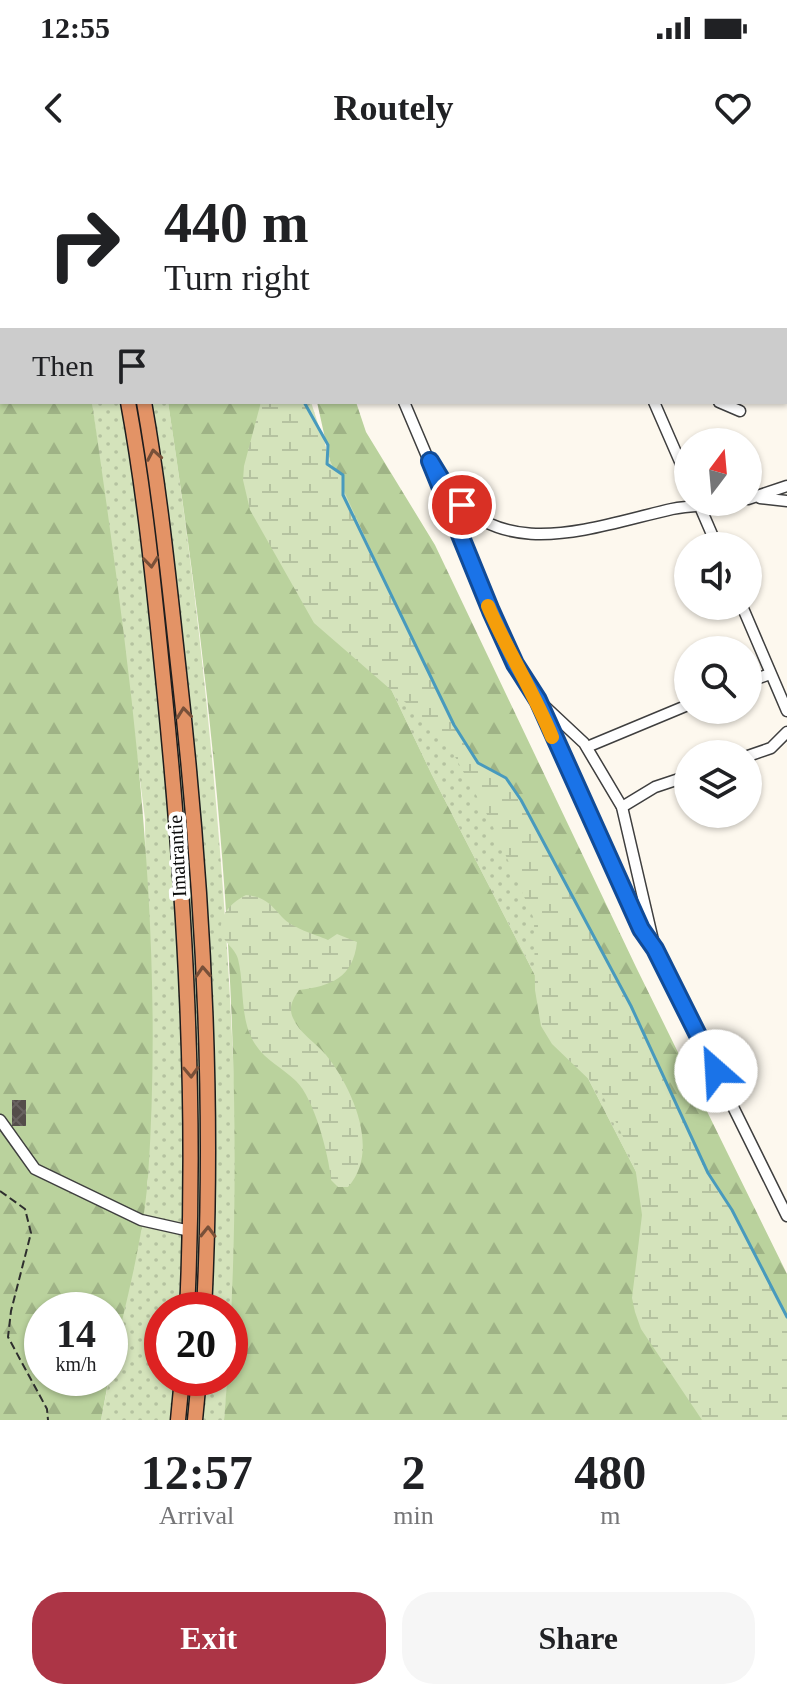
<!DOCTYPE html>
<html lang="en">
<head>
<meta charset="utf-8">
<style>
  body { margin:0; font-family:"Times New Roman",serif; background:#f6f6f6; color:#202124; height:100vh; display:flex; flex-direction:column; font-size:30px; white-space:nowrap }
  * { box-sizing:border-box; margin:0 }
  p { font-size:26px; color:#757577 }
  .icon { flex:none; width:44px; height:44px; fill:none; stroke:currentColor; stroke-width:2; stroke-linecap:round; stroke-linejoin:round }
  .map { position:relative; height:1260px; overflow:hidden }
  .side { display:flex; flex-direction:column; background:#fff; flex:1 }
  .side>* { flex:none }
  .top-card { position:absolute; left:0px; top:0px; width:788px; height:244px; box-shadow:0 2px 6px #0004; background:#fff; color:#202124; overflow:hidden }
  .needle { width:52px; rotate:16deg }
  .tools { position:absolute; left:674px; top:268px; display:grid; gap:16px }
  .tools a { display:grid; place-items:center; width:88px; height:88px; border-radius:50%; background:#fff; box-shadow:0 2px 6px #0004; font-size:40px }
  .speed { position:absolute; left:24px; top:1132px; display:flex; gap:16px; font-size:40px; font-weight:700; text-align:center }
  .speed>* { display:grid; place-content:center; width:104px; height:104px; border-radius:50%; background:#fff; box-shadow:0 2px 6px #0004; line-height:1 }
  .speed small { font-size:20px; font-weight:400 }
  .speed .limit { border:12px solid #d22; background:#fff; color:#111 }
  .pin { position:absolute; display:grid; place-items:center; width:68px; height:68px; color:#fff; margin:-34px; border:4px solid #fff; border-radius:50%; box-shadow:0 2px 8px #0007 }
  .me { position:absolute; width:88px; margin:-44px; rotate:334deg; stroke-linejoin:round; filter:drop-shadow(0 0 6px #0008) }
  .turn { display:flex; align-items:center; gap:28px; height:168px; padding:0 32px; font-size:36px }
  .turn .icon { width:104px; height:104px; stroke-width:2.5 }
  .turn b { display:block; font-size:56px; line-height:68px }
  .then { display:flex; align-items:center; height:76px; padding:0 32px; background:#0003; gap:16px; font-size:30px }
  .eta { display:flex; justify-content:space-evenly; align-items:center; height:136px; text-align:center }
  .eta b { font-size:48px; font-weight:800; line-height:56px }
  .action { display:flex; gap:16px; margin-top:auto; padding:16px 32px }
  .action a { flex:1; height:92px; border-radius:32px; background:#ac3546; color:#fff; font-size:32px; font-weight:800; line-height:92px; text-align:center }
  .action a+a { background:#f6f6f6; color:#202124 }
  .status { display:flex; justify-content:space-between; align-items:center; height:56px; padding:0 40px; background:#fff; direction:ltr }
  .status svg { height:22px; fill:currentColor }
  header { display:flex; justify-content:space-between; align-items:center; height:104px; padding:0 32px; background:#fff; font-size:36px; font-weight:800 }
  .map>svg:first-child { display:block }
  .grass { fill:url(#grass-dots) }
  .forest { fill:url(#forest-firs) }
  .wetland { fill:url(#wetland-marsh) }
  .lines { fill:none; stroke-linecap:round; stroke-linejoin:round }
  .stream { stroke:#489abd; stroke-width:3 }
  .building { fill:url(#building-cross-hatch) }
  .minor-casing { stroke:#3f3f3f; stroke-width:13 }
  .highway-casing { stroke:#1d1d1d; stroke-width:17 }
  .path { stroke:#2e2e2e; stroke-width:2; stroke-dasharray:8 4; stroke-linecap:butt }
  .minor { stroke:#fff; stroke-width:10 }
  .highway { stroke:#e39366; stroke-width:14 }
  .oneway { stroke:#785039 }
  .route-casing { stroke:#114b97; stroke-width:20 }
  .route { stroke:#1a73e8; stroke-width:14 }
  .slow { stroke:#f59e0b; stroke-width:14 }
  .labels { text-anchor:middle; dominant-baseline:central; stroke-width:8; stroke-linejoin:round; paint-order:stroke }
  .street-label { font-size:20px; fill:#0c0c0c; stroke:#fff }
</style>
</head>
<body>
<div class="status"><b>12:55</b><svg viewBox="0 0 49 12"><path d="M0 12V9h3v3zM5 12V6h3v6zM10 12V3h3v9zM15 12V0h3v12zM26 1h20v11H26zM47 4h2v5h-2z"/></svg></div>
<header><svg class="icon" aria-label="back" viewBox="0 0 24 24"><path d="M15 5l-7 7 7 7"/></svg>Routely<svg class="icon" aria-label="heart" viewBox="0 0 24 24"><path d="M12 20l-8-8c-3-5 5-10 8-4 3-6 11-1 8 4z"/></svg></header>
<div class="map">
<svg width="787" height="1260" viewBox="0 0 787 1260">
  <defs>
    <pattern id="grass-dots" width="8" height="8" patternUnits="userSpaceOnUse" patternTransform="scale(2)"><rect width="8" height="8" fill="#d4e3bb"/><path d="M2 2h.1M6 6h.1" fill="none" stroke="#b5c2a0" stroke-width="1.8" stroke-linecap="round"/></pattern>
    <pattern id="forest-firs" width="22" height="20" patternUnits="userSpaceOnUse" patternTransform="scale(2)"><rect width="22" height="20" fill="#bad29d"/><path d="M5 1l3.5 6h-7zM16 11l3.5 6h-7z" fill="#9fb386"/></pattern>
    <pattern id="wetland-marsh" width="20" height="14" patternUnits="userSpaceOnUse" patternTransform="scale(2)"><rect width="20" height="14" fill="#d4e3bb"/><path d="M1 5h8M5 5V1M11 12h8M15 12V8" fill="none" stroke="#b5c2a0"/></pattern>
    <pattern id="building-cross-hatch" width="8" height="8" patternUnits="userSpaceOnUse" patternTransform="scale(2)"><rect width="8" height="8" fill="#544d4a"/><path d="M0 0l8 8M0 8l8-8" fill="none" stroke="#686260"/></pattern>
  </defs>
  <rect width="100%" height="100%" fill="#fdf8ee"/>
  <!-- grass -->
  <g class="grass">
    <path d="M92,242H168C195,417 214,595 226,772C235,913 242,1055 230,1196V1150H162V1218H228L224,1260H101L148,1021L145,659Z"/>
    <polygon points="260,242 311,242 330,301 787,1260 756,1245 432,615 271,277"/>
  </g>
  <!-- forest -->
  <g class="forest">
    <path d="M0,0L46,2H2V242H92C129,500 166,757 148,1017C143,1083 124,1149 110,1213V1150H42V1218H109L101,1260H0Z"/>
    <path d="M168,242H260L271,277L432,615L756,1245L761,1260H224C253,925 219,577 168,242Z"/>
    <polygon points="317,242 356,242 366,272 435,385 636,807 787,1114 787,1221 461,585 330,301"/>
  </g>
  <!-- wetland -->
  <g class="wetland">
    <path d="M261,242H304C318,264 328,278 327,304L343,315V335L454,565L478,603L506,618L521,640L633,850L708,1013L732,1050L787,1157V1260H702L641,1169L635,1152L632,1138L642,1055L634,999L600,930L552,884L541,866L535,830L534,759L490,660L443,575L314,463L250,350L243,320L244,306Z"/>
    <path d="M246,735C265,737 270,744 282,757C292,768 314,774 328,780L337,774L357,782C353,818 331,826 299,830C293,839 288,847 293,858C299,873 315,882 326,895C352,927 381,991 348,1027H338L331,1020C329,995 314,938 296,921C283,908 266,901 255,884C239,859 245,827 238,799C235,787 221,782 221,768C221,752 233,742 246,735Z"/>
  </g>
  <g class="lines">
    <!-- stream -->
    <g class="stream">
      <polyline points="232,0 233,2"/>
      <polyline points="0,216 2,216"/>
      <polyline points="304,242 328,285 327,304 343,315 343,335 454,565 478,603 506,618 521,640 631,846 708,1013 732,1050 787,1157"/>
    </g>
  </g>
  <!-- building -->
  <rect class="building" x="12" y="940" width="14" height="26"/>
  <g class="lines">
    <!-- minor casing -->
    <g class="minor-casing">
      <g id="minor">
        <polyline points="326,0 327,2"/>
        <polyline points="366,0 367,2"/>
        <polyline points="558,2 558,0"/>
        <polyline points="404,242 515,504 538,540 584,583 622,647 655,789 787,1056"/>
        <polyline points="654,242 688,320"/>
        <polyline points="719,242 740,251"/>
        <path d="M441,320C496,407 592,367 672,349C692,345 712,346 732,342"/>
        <polyline points="760,338 787,341"/>
        <polyline points="748,339 787,326"/>
        <polyline points="698,342 717,386"/>
        <polyline points="742,446 787,551"/>
        <polyline points="748,522 770,514"/>
        <polyline points="540,545 588,658 649,781"/>
        <polyline points="587,587 688,545"/>
        <polyline points="748,596 771,588 787,572"/>
        <polyline points="622,647 655,627 688,616"/>
        <polyline points="0,960 35,1009 141,1060 190,1071"/>
      </g>
    </g>
    <!-- highway casing -->
    <g class="highway-casing">
      <g id="highway">
        <polyline points="74,0 75,2"/>
        <polyline points="93,0 93,2"/>
        <path d="M128,242C146,340 155,438 165,537C185,741 197,945 187,1150"/>
        <path d="M144,242C160,332 169,422 179,513C203,725 215,937 204,1150"/>
        <polyline points="178,1260 182,1218"/>
        <polyline points="195,1260 199,1218"/>
      </g>
    </g>
    <!-- path -->
    <g class="path">
      <polyline points="0,113 2,115"/>
      <polyline points="0,243 2,233"/>
      <polyline points="0,1031 25,1049 31,1073 11,1151 8,1177 47,1249 48,1260"/>
    </g>
    <!-- minor -->
    <use href="#minor" class="minor"/>
    <!-- highway -->
    <use href="#highway" class="highway"/>
  </g>
  <!-- one-way arrows -->
  <defs><path id="oneway-chevron" d="M-2-3.5L2.5 0L-2 3.5" fill="none" stroke-width="1.6" stroke-linecap="round" stroke-linejoin="round" transform="scale(2)"/></defs>
  <g class="oneway">
    <use href="#oneway-chevron" transform="translate(154 295) rotate(-100)"/>
    <use href="#oneway-chevron" transform="translate(151 402) rotate(84)"/>
    <use href="#oneway-chevron" transform="translate(184 553) rotate(-96)"/>
    <use href="#oneway-chevron" transform="translate(203 812) rotate(-93)"/>
    <use href="#oneway-chevron" transform="translate(191 912) rotate(88)"/>
    <use href="#oneway-chevron" transform="translate(208 1072) rotate(-89)"/>
  </g>
  <g class="lines">
    <!-- route casing -->
    <g class="route-casing">
      <polyline id="route" points="462,345 447,329 430,301 491,451 515,504 538,540 641,769 655,789 716,911"/>
    </g>
    <!-- route -->
    <use href="#route" class="route"/>
    <!-- slow -->
    <path class="slow" d="M488,446C507,491 534,532 552,577"/>
  </g>
  <g class="labels">
    <!-- street labels -->
    <g class="street-label">
      <text transform="translate(177 696) rotate(-93)">Imatrantie</text>
    </g>
  </g>
</svg>
<div class="tools">
<a><svg class="needle" viewBox="-14 -14 28 28"><path d="M0-13l5 13h-10z" fill="#e53935"/><path d="M0 13l5-13h-10z" fill="#757577"/></svg></a>
<a><svg class="icon" aria-label="sound" viewBox="0 0 24 24"><path d="M4 9h4l5-4v14l-5-4H4zM17 9q2 3 0 6"/></svg></a>
<a><svg class="icon" aria-label="search" viewBox="0 0 24 24"><circle cx="10" cy="10" r="6"/><path d="M15 15l6 6"/></svg></a>
<a><svg class="icon" aria-label="layers" viewBox="0 0 24 24"><path d="M12 4l9 5-9 5-9-5zM3 14l9 5 9-5"/></svg></a>
</div>
<div class="speed"><div>14<small>km/h</small></div><div class="limit">20</div></div>
<div class="pin" style="left:462px;top:345px;background:#d93025"><svg class="icon" aria-label="arrive" viewBox="0 0 24 24"><path d="M6 21V4h12l-3 4 3 4H6"/></svg></div>
<svg class="me" style="left:716px;top:911px" viewBox="-20 -20 40 40"><circle r="19" fill="#fff"/><path d="M0-13L10 11 0 6-10 11z" fill="#1a73e8"/></svg>
<div class="top-card">
<div class="turn"><svg class="icon" aria-label="right" viewBox="0 0 24 24"><path d="M7 20v-9h11M14 6l5 5-5 5"/></svg><div><b>440 m</b>Turn right</div></div>
<div class="then">Then<svg class="icon" aria-label="arrive" viewBox="0 0 24 24"><path d="M6 21V4h12l-3 4 3 4H6"/></svg></div>
</div>
</div>
<section class="side">
<div class="eta">
<div><b>12:57</b><p>Arrival</p></div>
<div><b>2</b><p>min</p></div>
<div><b>480</b><p>m</p></div>
</div>
<div class="action"><a>Exit</a><a>Share</a></div>
</section>
</body>
</html>
